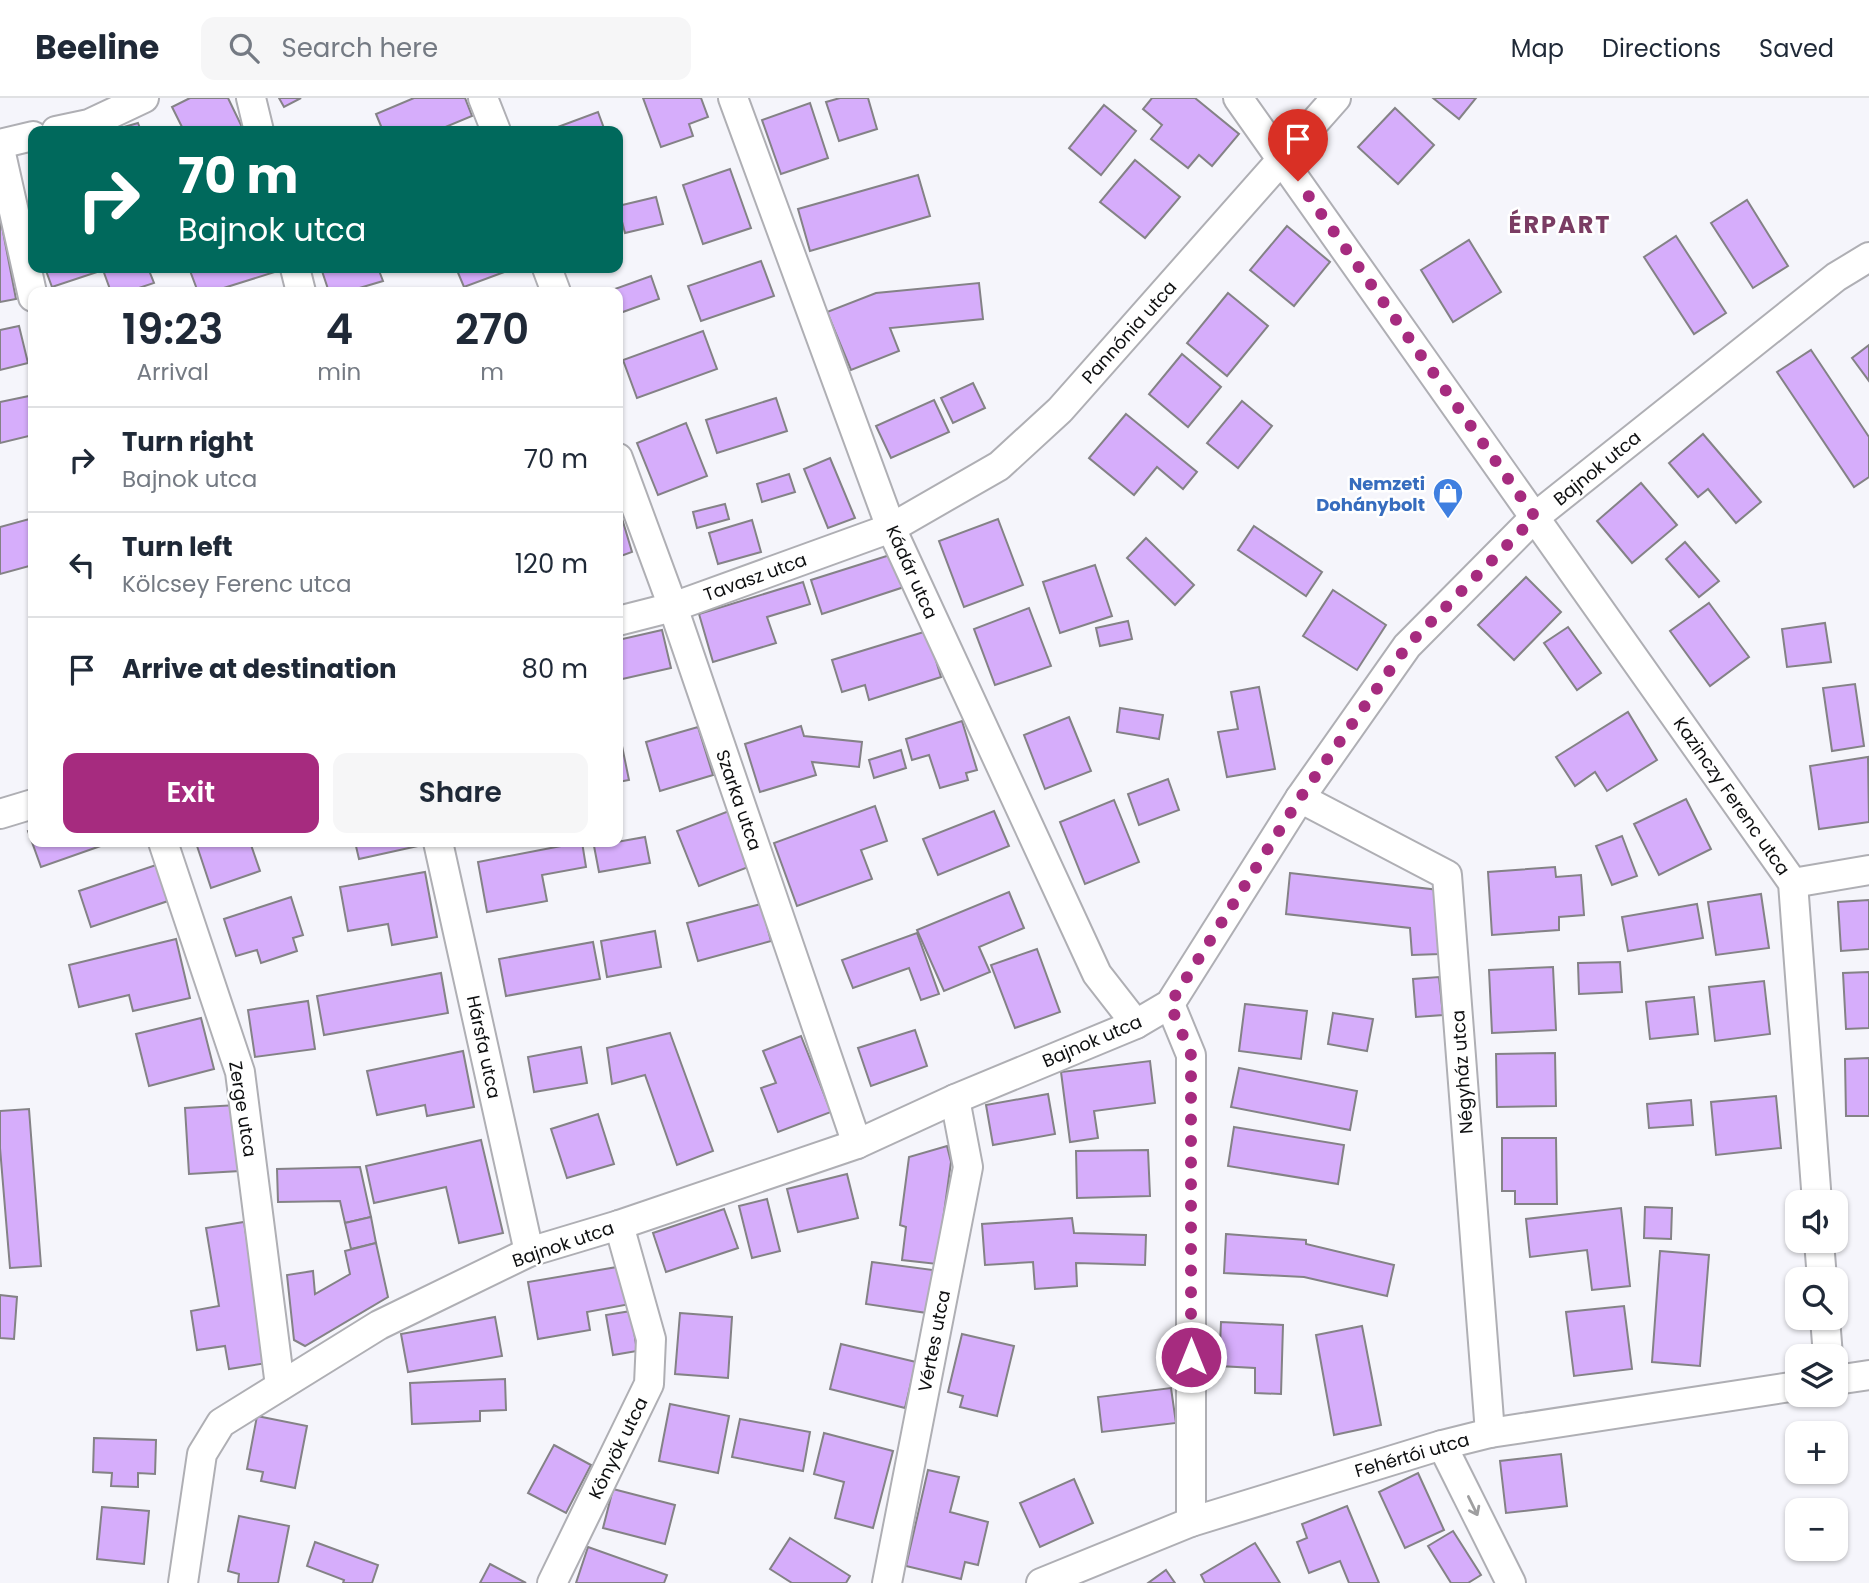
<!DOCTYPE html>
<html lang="en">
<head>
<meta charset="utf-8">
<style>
  body { margin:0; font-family:Poppins,sans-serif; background:#f6f6f7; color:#1f2937; height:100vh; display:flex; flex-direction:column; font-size:26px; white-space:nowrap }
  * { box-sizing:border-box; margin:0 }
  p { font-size:23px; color:#747a83 }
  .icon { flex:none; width:38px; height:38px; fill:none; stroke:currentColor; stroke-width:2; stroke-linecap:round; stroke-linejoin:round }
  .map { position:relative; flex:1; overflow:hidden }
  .panel { position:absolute; left:28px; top:189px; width:595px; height:560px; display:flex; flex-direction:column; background:#fff; border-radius:14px; box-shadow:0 2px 5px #0004 }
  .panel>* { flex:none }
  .banner { position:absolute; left:28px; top:28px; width:595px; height:147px; border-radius:14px; box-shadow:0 2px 5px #0004; background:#00695c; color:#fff; overflow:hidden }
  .tools { position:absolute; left:1785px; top:1092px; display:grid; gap:14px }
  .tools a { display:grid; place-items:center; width:63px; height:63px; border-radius:14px; background:#fff; box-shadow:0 2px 5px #0004; font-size:35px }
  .pin { position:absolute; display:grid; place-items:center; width:60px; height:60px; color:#fff; margin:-72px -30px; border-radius:50% 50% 50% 0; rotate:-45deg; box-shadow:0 0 7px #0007 }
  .pin .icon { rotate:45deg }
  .me { position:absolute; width:77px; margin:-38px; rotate:0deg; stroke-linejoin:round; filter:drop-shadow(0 0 5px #0008) }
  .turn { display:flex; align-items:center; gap:24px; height:147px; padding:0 35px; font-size:32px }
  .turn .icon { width:91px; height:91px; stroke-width:2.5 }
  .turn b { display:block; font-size:49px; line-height:60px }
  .eta { display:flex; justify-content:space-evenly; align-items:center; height:119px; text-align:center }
  .eta b { font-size:42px; font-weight:600; line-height:49px }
  .action { display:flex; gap:14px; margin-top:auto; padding:14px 35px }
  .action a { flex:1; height:80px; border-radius:14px; background:#a62b7f; color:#fff; font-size:28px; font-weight:600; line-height:80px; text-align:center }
  .action a+a { background:#f6f6f7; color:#1f2937 }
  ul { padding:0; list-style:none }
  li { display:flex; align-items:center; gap:21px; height:105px; padding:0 35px; border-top:2px solid #e0e1e3 }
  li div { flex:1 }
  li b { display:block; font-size:26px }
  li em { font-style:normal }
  header { display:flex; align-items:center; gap:42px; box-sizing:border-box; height:98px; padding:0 35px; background:#fff; border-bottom:2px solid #e0e1e3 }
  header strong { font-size:33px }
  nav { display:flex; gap:38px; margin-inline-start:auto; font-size:24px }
  .search { width:490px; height:63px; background:#f6f6f7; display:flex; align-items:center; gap:18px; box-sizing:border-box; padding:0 24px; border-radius:14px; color:#747a83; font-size:26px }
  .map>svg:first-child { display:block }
  .building { fill:#d6adfb; stroke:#848286; stroke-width:2 }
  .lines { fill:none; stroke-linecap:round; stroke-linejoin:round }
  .street-casing { stroke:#afafb4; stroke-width:32 }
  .street { stroke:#fff; stroke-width:28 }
  .oneway { stroke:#9f9fa0 }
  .route { stroke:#a62b7f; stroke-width:12; stroke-dasharray:0 21.6 }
  .labels { text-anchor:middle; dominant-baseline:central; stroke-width:5; stroke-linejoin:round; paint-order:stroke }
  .street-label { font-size:18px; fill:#0f1011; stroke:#fff }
  .shop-label { font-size:18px; font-weight:bold; fill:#366cbe; stroke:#fff; text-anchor:end }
  .district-label { font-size:24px; font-weight:bold; letter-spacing:2px; fill:#7a3c63; stroke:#fff }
</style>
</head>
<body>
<header>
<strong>Beeline</strong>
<div class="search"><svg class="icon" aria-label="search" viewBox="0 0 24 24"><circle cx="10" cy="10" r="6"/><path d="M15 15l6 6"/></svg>Search here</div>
<nav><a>Map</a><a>Directions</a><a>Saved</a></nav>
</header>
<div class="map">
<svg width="1869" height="1485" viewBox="0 0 1869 1485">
  <rect width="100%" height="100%" fill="#f5f5fb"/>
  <!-- building -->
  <g class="building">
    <polygon points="190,0 228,0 243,31 238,33 184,33 172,9"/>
    <polygon points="279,0 301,0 284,9"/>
    <polygon points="414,0 465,0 472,18 436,33 383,33 376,16"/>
    <polygon points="643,0 701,0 708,19 689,26 693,38 661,49"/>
    <polygon points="840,0 868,0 877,31 839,43 826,4"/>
    <polygon points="1152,0 1195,0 1239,36 1212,68 1199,57 1188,70 1151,41 1162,27 1143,11"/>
    <polygon points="1433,0 1476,0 1459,21"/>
    <polygon points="810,5 828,60 781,76 762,22"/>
    <polygon points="1104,7 1136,33 1101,77 1069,50"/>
    <polygon points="1395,10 1434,47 1398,86 1358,49"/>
    <polygon points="598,14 605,33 547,33"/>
    <polygon points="138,25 141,33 110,33"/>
    <polygon points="1135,62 1180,99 1145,140 1100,104"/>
    <polygon points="730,71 751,130 703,146 683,87"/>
    <polygon points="918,77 930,118 810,153 798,111"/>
    <polygon points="656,99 663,126 625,135 618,108"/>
    <polygon points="1747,102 1788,168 1753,190 1711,125"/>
    <polygon points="0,118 16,201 0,204"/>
    <polygon points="1287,128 1330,164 1294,208 1250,172"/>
    <polygon points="1676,138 1726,215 1694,236 1644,159"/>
    <polygon points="1469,142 1501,194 1453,224 1421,172"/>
    <polygon points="761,163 774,198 701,223 688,188"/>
    <polygon points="45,170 148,170 154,185 127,194 111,194 103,172 52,189"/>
    <polygon points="189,170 281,170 281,172 211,194 198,194"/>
    <polygon points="321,170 378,170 383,183 346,194 329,194"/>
    <polygon points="456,170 515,170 464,189"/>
    <polygon points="651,178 659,201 620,215 618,194 613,194 612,192"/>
    <polygon points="979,185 983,221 890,230 899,253 851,272 827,214 876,195"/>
    <polygon points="1228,195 1268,228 1227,278 1187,245"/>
    <polygon points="19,228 28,265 0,272 0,232"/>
    <polygon points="703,233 717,271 637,300 623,262"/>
    <polygon points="1869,247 1869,283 1852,260"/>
    <polygon points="1811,252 1869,339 1869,379 1854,389 1777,274"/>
    <polygon points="1182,256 1221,289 1188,329 1149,296"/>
    <polygon points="973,285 985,310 953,325 941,300"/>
    <polygon points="29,298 33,319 33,337 0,345 0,304"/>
    <polygon points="776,300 787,333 717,355 706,322"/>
    <polygon points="934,302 949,334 891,360 876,328"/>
    <polygon points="1242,303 1272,328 1238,370 1207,345"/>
    <polygon points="1126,316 1197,374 1183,391 1157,369 1134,397 1089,360"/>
    <polygon points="686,325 707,378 658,397 637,345"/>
    <polygon points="1703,336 1761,404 1736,425 1708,391 1698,399 1669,365"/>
    <polygon points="830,360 855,420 828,430 804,371"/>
    <polygon points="789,376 795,394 762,404 757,386"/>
    <polygon points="1641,385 1677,427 1632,465 1597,423"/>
    <polygon points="725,406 729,421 697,430 693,414"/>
    <polygon points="621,417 632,454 618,459 618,418"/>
    <polygon points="33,420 33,467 0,476 0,429"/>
    <polygon points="998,421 1023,487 964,509 939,443"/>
    <polygon points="752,422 761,454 718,466 709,435"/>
    <polygon points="1254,428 1322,474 1306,498 1238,452"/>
    <polygon points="1146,440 1194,487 1175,507 1127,460"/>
    <polygon points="1685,444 1719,483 1699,499 1666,461"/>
    <polygon points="893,456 904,489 822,516 811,482"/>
    <polygon points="1095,467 1112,518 1060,535 1043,484"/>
    <polygon points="1526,479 1561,514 1514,562 1478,527"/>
    <polygon points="803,484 810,506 767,519 776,545 713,564 699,516"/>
    <polygon points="1333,492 1386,527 1357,572 1303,538"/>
    <polygon points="1709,505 1749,559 1710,588 1670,533"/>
    <polygon points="1029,510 1051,568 995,587 974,531"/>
    <polygon points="1128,523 1132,541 1100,548 1096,530"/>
    <polygon points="1825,525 1831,564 1787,569 1782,531"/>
    <polygon points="1568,529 1601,575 1577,592 1544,545"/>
    <polygon points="662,532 671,570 618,582 618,542"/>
    <polygon points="927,533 941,579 869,602 865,587 842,594 832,562"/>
    <polygon points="1855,586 1864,648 1832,653 1823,590"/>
    <polygon points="1259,589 1275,671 1227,679 1218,634 1238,631 1231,594"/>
    <polygon points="1120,610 1163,617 1159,641 1117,634"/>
    <polygon points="1628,614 1657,662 1607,693 1595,674 1575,688 1556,659"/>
    <polygon points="1069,619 1091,673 1045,691 1024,637"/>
    <polygon points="962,623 977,672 966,675 968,682 940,690 929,657 912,662 906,641"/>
    <polygon points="801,628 804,638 862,644 859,669 812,664 816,677 760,694 745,646"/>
    <polygon points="698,629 713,677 660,693 646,644"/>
    <polygon points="618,648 622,648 629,682 618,684"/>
    <polygon points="901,652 906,670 874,680 869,662"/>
    <polygon points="1868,659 1869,724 1819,731 1810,668"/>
    <polygon points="1168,681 1179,712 1139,727 1128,696"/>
    <polygon points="1686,701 1711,751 1659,777 1634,726"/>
    <polygon points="1114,702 1139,764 1085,786 1060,724"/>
    <polygon points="875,708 887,743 861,752 872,781 797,808 774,745"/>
    <polygon points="729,713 751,768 699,788 677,733"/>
    <polygon points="994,713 1009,748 938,777 923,741"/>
    <polygon points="33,731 33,744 112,744 41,769 28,733"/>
    <polygon points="1622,738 1637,778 1612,787 1596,748"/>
    <polygon points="645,739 650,765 599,774 594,748"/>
    <polygon points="209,744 250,744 260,773 211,790 197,748"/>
    <polygon points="355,744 417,744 418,748 359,761"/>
    <polygon points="582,744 586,769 542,777 547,803 487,814 478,764"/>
    <polygon points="156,767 168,803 91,829 79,793"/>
    <polygon points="1555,769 1556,779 1581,777 1584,817 1559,819 1559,832 1492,837 1488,774"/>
    <polygon points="425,774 437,839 392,847 388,826 348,833 340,789"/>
    <polygon points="1290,775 1439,792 1440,856 1412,857 1410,830 1286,816"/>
    <polygon points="1009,794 1024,830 979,849 990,874 944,893 917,832"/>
    <polygon points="1761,796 1769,850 1716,857 1708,804"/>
    <polygon points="291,799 303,837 293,840 297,853 261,865 257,852 236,858 224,821"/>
    <polygon points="1869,802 1869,851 1841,853 1838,804"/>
    <polygon points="761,806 771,843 698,863 687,825"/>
    <polygon points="1697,806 1703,840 1628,853 1622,819"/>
    <polygon points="655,833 661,869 607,879 601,843"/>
    <polygon points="917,835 939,896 921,902 909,870 853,890 842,862"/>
    <polygon points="176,841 190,900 133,913 129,897 79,909 69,867"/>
    <polygon points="593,844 600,881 506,898 499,861"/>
    <polygon points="1037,851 1060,914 1015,930 991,867"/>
    <polygon points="1620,864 1622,894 1579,896 1578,865"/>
    <polygon points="1553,869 1556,932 1492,935 1489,872"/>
    <polygon points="1869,874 1869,930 1846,931 1843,875"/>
    <polygon points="441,875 448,915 324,937 317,898"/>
    <polygon points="1439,879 1443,917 1416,919 1413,881"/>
    <polygon points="1764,883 1770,936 1715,943 1709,889"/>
    <polygon points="1694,899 1698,936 1650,941 1646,904"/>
    <polygon points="308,903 315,951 255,959 248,912"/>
    <polygon points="1245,906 1307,913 1301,961 1239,953"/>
    <polygon points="1333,915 1373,921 1367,953 1328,946"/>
    <polygon points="201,920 214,971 149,988 136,936"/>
    <polygon points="915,932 927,968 871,988 858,950"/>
    <polygon points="670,935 713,1053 677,1067 645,977 612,986 607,950"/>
    <polygon points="801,938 831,1014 778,1034 761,990 776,985 763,953"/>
    <polygon points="581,949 587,985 534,994 528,959"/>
    <polygon points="463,953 474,1009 427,1018 425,1007 377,1017 367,973"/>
    <polygon points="1555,955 1556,1008 1497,1009 1496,956"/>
    <polygon points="1869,960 1869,1018 1846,1018 1845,961"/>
    <polygon points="1150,963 1155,1005 1094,1013 1098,1040 1070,1044 1061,974"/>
    <polygon points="1239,970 1357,993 1350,1032 1231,1009"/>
    <polygon points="1048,996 1055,1036 993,1047 986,1007"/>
    <polygon points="1776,998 1781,1050 1716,1057 1711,1004"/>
    <polygon points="1691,1002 1693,1027 1649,1030 1647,1006"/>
    <polygon points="237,1007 240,1073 189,1076 185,1010"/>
    <polygon points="29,1011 41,1168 10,1170 0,1050 0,1013"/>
    <polygon points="598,1016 614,1066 567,1080 551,1031"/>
    <polygon points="1234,1029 1344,1047 1338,1086 1228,1068"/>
    <polygon points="1502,1040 1556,1040 1557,1106 1515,1106 1515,1093 1502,1093"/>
    <polygon points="481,1042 503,1135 459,1145 446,1089 374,1105 366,1068"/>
    <polygon points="947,1048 951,1064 937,1166 902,1162 906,1129 900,1127 909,1059"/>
    <polygon points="1148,1052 1150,1098 1077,1100 1076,1053"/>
    <polygon points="360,1069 371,1119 345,1125 340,1103 278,1104 277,1071"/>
    <polygon points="847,1076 858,1120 798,1134 787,1091"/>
    <polygon points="767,1101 780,1153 752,1160 739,1108"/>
    <polygon points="1645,1109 1672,1110 1671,1141 1644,1140"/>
    <polygon points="1621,1110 1630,1188 1592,1192 1587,1152 1530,1159 1526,1121"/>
    <polygon points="724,1111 738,1150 666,1174 653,1135"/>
    <polygon points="371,1119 376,1145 351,1151 345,1125"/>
    <polygon points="1072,1120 1074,1135 1146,1137 1145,1167 1076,1165 1077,1188 1035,1191 1033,1164 985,1167 982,1126"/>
    <polygon points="244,1124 267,1265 229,1271 225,1248 197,1252 191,1213 219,1208 206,1130"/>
    <polygon points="1226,1136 1306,1142 1306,1146 1394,1167 1387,1198 1304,1179 1224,1175"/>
    <polygon points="376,1145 388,1199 305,1248 294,1242 287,1177 313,1173 315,1196 350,1176 345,1153"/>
    <polygon points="1660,1153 1709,1157 1700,1268 1652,1264"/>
    <polygon points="872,1164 933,1172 927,1215 866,1206"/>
    <polygon points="623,1168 630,1206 587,1214 590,1232 538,1241 528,1184"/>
    <polygon points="0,1197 17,1199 14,1241 0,1240"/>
    <polygon points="1624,1208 1632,1271 1574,1278 1566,1214"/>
    <polygon points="631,1213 637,1253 613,1257 606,1217"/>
    <polygon points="680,1215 732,1219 728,1280 675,1276"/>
    <polygon points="495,1219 502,1258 408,1274 401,1236"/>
    <polygon points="1221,1224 1283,1227 1281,1296 1255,1295 1255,1270 1219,1268"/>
    <polygon points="1362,1228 1381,1327 1334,1337 1316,1237"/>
    <polygon points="962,1236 1014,1248 997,1318 960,1309 963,1298 948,1294"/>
    <polygon points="841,1246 916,1264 905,1310 830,1291"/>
    <polygon points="505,1281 506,1312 480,1313 480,1323 412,1326 410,1285"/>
    <polygon points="1171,1290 1176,1325 1102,1334 1098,1299"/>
    <polygon points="670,1306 729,1318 718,1375 659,1363"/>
    <polygon points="257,1318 307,1328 295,1390 261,1383 263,1374 247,1371"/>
    <polygon points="740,1321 810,1334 803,1373 732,1359"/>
    <polygon points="824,1335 893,1353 873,1430 835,1420 844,1384 814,1376"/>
    <polygon points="94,1340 156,1342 155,1376 138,1375 138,1389 111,1388 112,1375 93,1374"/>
    <polygon points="554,1347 591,1367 566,1415 528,1395"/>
    <polygon points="1561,1356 1567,1408 1506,1415 1500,1363"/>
    <polygon points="928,1372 959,1379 950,1414 988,1424 978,1467 965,1464 961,1481 906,1468"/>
    <polygon points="1418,1375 1444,1432 1405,1450 1379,1394"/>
    <polygon points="1074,1381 1093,1425 1040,1449 1020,1405"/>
    <polygon points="613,1391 675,1407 665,1446 603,1430"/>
    <polygon points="1347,1408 1379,1485 1349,1485 1340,1463 1309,1475 1297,1444 1307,1440 1302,1426"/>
    <polygon points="102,1409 149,1413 144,1466 97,1461"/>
    <polygon points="239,1418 289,1428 278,1485 238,1485 239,1476 228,1473"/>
    <polygon points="1453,1433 1481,1477 1468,1485 1451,1485 1428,1448"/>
    <polygon points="790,1440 850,1478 846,1485 792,1485 770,1471"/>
    <polygon points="315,1444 378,1467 372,1485 343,1485 344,1482 307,1468"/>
    <polygon points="1255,1445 1280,1485 1205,1485 1201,1477"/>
    <polygon points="588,1449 667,1477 664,1485 576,1485"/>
    <polygon points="490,1466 526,1485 480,1485"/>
    <polygon points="1166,1472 1175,1485 1148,1485"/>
  </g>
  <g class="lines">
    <!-- street casing -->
    <g class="street-casing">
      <g id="street">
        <polyline points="251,0 259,33"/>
        <polyline points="483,0 496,33"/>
        <polyline points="733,0 891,430 1097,876 1136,926"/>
        <polyline points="1238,0 1793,785 1817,1104"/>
        <polyline points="56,33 89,26 144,0"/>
        <polyline points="0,46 33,38"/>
        <polyline points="0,51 33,199"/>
        <polyline points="295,170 301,194"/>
        <polyline points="547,170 556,194"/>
        <polyline points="618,360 673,509 857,1046"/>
        <polyline points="618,523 673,509 891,430 999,368 1060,312 1336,0"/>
        <polyline points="1300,700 1447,777 1490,1335"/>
        <polyline points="0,716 33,706"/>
        <polyline points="163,744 240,974 280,1288"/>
        <polyline points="438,744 529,1154"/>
        <polyline points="1793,785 1869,772"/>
        <polyline points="1170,906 1191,957 1191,1424"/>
        <polyline points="1819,1143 1822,1181"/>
        <polyline points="1825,1220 1828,1258"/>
        <polyline points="1836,1282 1869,1277"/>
        <polyline points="1442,1347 1511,1485"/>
        <polyline points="183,1485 202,1356 221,1325 379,1227 529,1154 619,1127 857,1046 955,1001 1136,926 1170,906 1300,700 1407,548 1535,419 1836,179 1869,159"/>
        <polyline points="552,1485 649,1286 651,1241 619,1127"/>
        <polyline points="887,1485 968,1069 955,1001"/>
        <polyline points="1041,1485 1191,1424 1442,1347 1490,1335 1797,1288"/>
      </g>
    </g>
    <!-- street -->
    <use href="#street" class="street"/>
  </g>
  <!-- one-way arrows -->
  <defs><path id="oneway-shaft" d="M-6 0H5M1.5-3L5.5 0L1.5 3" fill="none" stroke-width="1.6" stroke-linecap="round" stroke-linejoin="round" transform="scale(1.75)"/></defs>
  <use class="oneway" href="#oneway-shaft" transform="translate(1473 1408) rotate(64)"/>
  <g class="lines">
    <!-- route -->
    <polyline class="route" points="1191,1259 1191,957 1170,906 1300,700 1407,548 1535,419 1298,83"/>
  </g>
  <!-- icons -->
  <defs>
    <g id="shop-pin" transform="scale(1.575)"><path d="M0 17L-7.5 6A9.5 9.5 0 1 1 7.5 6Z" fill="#3f7fe0" stroke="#fff"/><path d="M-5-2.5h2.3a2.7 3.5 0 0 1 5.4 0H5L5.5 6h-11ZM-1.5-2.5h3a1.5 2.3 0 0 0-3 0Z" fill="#fff"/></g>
  </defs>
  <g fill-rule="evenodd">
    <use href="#shop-pin" x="1448" y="395"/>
  </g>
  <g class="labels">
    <!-- street labels -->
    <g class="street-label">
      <text transform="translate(1129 234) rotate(-48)">Pannónia utca</text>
      <text transform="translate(1597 370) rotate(-39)">Bajnok utca</text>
      <text transform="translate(912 474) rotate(66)">Kádár utca</text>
      <text transform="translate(755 479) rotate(-20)">Tavasz utca</text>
      <text transform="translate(1732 698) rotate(55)">Kazinczy Ferenc utca</text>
      <text transform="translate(739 702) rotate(71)">Szarka utca</text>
      <text transform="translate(1092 943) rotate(-23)">Bajnok utca</text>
      <text transform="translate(484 949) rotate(78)">Hársfa utca</text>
      <text transform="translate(1462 974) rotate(-94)">Négyház utca</text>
      <text transform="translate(243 1011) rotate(81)">Zerge utca</text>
      <text transform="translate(563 1146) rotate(-19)">Bajnok utca</text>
      <text transform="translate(934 1243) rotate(-79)">Vértes utca</text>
      <text transform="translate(618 1350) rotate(-64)">Könyök utca</text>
      <text transform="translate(1412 1357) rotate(-16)">Fehértói utca</text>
    </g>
    <!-- shop labels -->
    <g class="shop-label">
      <text x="1425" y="385">Nemzeti<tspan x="1425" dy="21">Dohánybolt</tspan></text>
    </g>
    <!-- district labels -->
    <g class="district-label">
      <text x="1560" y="126">ÉRPART</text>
    </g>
  </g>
</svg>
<div class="tools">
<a><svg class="icon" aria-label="sound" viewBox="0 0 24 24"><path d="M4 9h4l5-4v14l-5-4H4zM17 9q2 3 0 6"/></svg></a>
<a><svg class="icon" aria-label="search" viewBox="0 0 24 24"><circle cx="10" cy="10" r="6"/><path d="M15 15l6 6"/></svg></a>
<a><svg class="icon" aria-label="layers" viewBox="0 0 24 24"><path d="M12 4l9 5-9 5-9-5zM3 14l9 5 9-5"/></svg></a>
<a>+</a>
<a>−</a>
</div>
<div class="pin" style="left:1298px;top:83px;background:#d93025"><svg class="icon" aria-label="arrive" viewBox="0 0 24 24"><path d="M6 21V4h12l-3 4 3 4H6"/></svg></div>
<svg class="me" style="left:1191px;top:1259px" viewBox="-20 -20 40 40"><circle r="17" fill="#a62b7f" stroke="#fff" stroke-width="3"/><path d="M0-11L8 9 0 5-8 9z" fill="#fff"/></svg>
<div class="banner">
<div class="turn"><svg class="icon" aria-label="right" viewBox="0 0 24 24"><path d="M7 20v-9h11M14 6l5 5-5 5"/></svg><div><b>70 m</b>Bajnok utca</div></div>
</div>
<section class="panel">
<div class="eta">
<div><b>19:23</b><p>Arrival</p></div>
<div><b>4</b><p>min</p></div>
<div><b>270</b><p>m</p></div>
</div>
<ul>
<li><svg class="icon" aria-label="right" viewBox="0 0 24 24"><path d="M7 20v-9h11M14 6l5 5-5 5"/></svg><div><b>Turn right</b><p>Bajnok utca</p></div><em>70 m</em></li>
<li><svg class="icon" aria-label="left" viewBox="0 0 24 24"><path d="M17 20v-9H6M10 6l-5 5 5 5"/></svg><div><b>Turn left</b><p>Kölcsey Ferenc utca</p></div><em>120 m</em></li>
<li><svg class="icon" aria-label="arrive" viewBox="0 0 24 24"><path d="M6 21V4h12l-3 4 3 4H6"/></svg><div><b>Arrive at destination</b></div><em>80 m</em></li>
</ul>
<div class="action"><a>Exit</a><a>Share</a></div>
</section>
</div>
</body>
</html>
